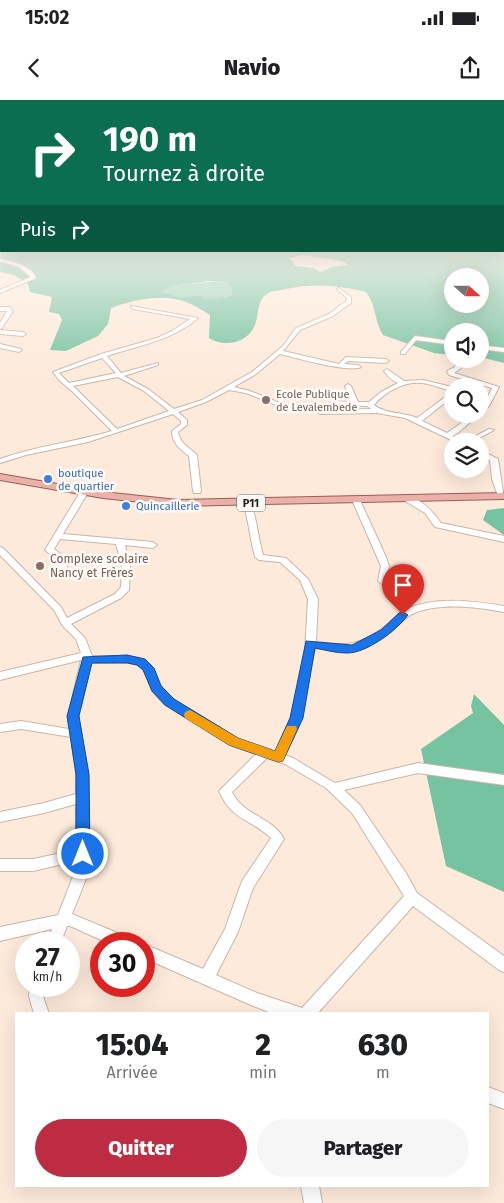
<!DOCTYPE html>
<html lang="fr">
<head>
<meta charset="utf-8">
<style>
  body { margin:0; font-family:"Fira Sans",sans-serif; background:#f6f6f6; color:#202124; height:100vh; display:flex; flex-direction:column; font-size:19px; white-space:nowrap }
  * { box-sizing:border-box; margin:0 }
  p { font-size:16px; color:#757577 }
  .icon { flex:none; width:28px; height:28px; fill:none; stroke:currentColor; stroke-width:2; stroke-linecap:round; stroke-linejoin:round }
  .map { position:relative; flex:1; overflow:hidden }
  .panel { position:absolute; left:15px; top:912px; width:474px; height:175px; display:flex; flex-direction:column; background:#fff; border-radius:0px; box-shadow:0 5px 20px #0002 }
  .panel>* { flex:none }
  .top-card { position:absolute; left:0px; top:0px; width:505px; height:152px; box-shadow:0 5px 20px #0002; background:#0b6e4f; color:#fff; overflow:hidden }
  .needle { width:32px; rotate:111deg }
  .controls { position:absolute; left:444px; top:168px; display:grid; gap:10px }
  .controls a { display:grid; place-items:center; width:45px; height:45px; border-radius:50%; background:#fff; box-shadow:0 5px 20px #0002; font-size:25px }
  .speed { position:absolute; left:15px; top:832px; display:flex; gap:10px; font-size:25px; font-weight:700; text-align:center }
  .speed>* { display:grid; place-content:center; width:65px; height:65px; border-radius:50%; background:#fff; box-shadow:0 5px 20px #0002; line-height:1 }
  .speed small { font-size:12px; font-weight:400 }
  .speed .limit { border:8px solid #d22; background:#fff; color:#111 }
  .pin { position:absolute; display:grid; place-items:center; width:42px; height:42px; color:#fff; margin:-51px -21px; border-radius:50% 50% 50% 0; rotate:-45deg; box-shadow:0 0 5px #0007 }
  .pin .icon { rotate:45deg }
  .me { position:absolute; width:55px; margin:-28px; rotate:0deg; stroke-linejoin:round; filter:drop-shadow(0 0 4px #0008) }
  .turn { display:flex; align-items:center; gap:18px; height:105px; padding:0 20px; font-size:22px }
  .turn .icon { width:65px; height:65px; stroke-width:2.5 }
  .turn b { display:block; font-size:35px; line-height:42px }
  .then { display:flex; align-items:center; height:48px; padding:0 20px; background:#0003; gap:10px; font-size:19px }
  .eta { display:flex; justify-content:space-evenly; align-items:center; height:85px; text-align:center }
  .eta b { font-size:30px; font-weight:800; line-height:35px }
  .cta { display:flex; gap:10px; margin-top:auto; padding:10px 20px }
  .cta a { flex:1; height:58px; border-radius:30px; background:#bd2c42; color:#fff; font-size:20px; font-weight:800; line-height:58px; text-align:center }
  .cta a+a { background:#f6f6f6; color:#202124 }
  .status { display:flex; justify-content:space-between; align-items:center; height:35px; padding:0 25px; background:#fff; direction:ltr }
  .status svg { height:14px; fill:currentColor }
  header { display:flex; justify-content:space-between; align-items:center; height:65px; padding:0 20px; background:#fff; font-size:22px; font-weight:800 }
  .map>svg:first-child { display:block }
  .green { fill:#91d3b5 }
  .forest { fill:#75c3a1; fill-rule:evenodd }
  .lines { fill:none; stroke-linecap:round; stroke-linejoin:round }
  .minor-casing { stroke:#c9b6a8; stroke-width:2 }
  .major-casing { stroke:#9d5d54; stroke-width:2 }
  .minor { fill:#fff; fill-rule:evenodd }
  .major { fill:#eab1aa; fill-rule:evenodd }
  .route { fill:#1a73e8; stroke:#114b97 }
  .slow { fill:#f59e0b }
  .education-dot { fill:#8d6e63; stroke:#fefaf7; stroke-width:2 }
  .shop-dot { fill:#3f7fe0; stroke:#fefaf7; stroke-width:2 }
  .labels { text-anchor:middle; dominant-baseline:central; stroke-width:5; stroke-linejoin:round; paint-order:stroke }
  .far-education-label { font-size:11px; fill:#785e54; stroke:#fefaf7; text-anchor:start }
  .far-shop-label { font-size:11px; fill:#366cbe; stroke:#fefaf7; text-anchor:start }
  .shield { fill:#fefaf7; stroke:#68625e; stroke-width:1 }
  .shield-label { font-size:11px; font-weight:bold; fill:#28211c }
  .education-label { font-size:12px; fill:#785e54; stroke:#fefaf7; text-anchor:start }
</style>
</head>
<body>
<div class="status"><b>15:02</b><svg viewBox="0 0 49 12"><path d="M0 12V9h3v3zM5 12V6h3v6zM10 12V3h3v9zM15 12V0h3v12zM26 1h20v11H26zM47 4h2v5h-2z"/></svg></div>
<header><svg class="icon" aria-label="back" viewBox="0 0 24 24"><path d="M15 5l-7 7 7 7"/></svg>Navio<svg class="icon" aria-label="share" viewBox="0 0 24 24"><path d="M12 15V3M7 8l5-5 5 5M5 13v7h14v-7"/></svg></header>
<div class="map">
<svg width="504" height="1103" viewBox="0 0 504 1103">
  <rect width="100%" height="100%" fill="#fdeadb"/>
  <!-- green -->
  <polygon class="green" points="227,180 232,188 231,196 205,199 201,195 181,198 160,192 172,186"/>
  <!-- forest -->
  <g class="forest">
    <path d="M504,126V263L480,257V231H452V255L434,253L383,235C374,221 377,207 366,192C338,185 314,183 286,189C281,190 275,191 270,192C254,200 261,216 253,229C244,244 223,247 209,238L210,215C202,210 194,205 186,202C163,193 133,200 111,208L108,224L98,236L66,251L50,250L62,220L59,214L49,212L52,197L30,192L28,184L14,175L0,172L1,141V151H504ZM302,155L342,161L348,165L332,167L320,172L314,168L295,166L293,161L289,158ZM452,176H480V204H452ZM209,181H227L232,188L231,196L205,199L201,195L181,198L161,192L172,186Z"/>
    <polygon points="504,408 504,435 483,420 487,410"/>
    <polygon points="474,594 504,625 504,792 446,766 421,649 473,613 471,606"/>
  </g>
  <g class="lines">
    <!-- minor casing -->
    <g class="minor-casing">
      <g id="minor">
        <path d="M0,159C12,162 31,165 36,178L0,193V190L31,177L19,167L0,161Z"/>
        <path d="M339,188L351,197V203L333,216L300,230L283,251L339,264L346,257L386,259L389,261L386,263L348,261L344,264L358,265L361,267C349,273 296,258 280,254L256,274L234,287L250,291L280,303V305H276L246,293L229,290L206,302L178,312L187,320V325L178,332C180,344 189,347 197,355L201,391L200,393H194L193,391L189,356C180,349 172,343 172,331L181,324V321L173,314L88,342L26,355L0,363V359C36,346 75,342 112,331L74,293L59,280L53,272L101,254L157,238L172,231L190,219L133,209L131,206L198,218C172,241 139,245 107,256L121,273L158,263V265L124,276L148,289L174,309L202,300L252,272L283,246L296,228L329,214L346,201L347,198L337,189ZM102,258L116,273L69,283L59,273ZM118,277L144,291L169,311L117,329L73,286Z"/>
        <polygon points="0,207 10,207 13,211 2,228 0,229 0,223 7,211 0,211"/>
        <polygon points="0,230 23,232 26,234 23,236 0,234"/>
        <polygon points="415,236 452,241 452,245 416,240 405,254 401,254 401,252"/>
        <polygon points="0,244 21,249 22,250 19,252 0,248"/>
        <polygon points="480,245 504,248 504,252 480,249"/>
        <path d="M457,259H463L461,268L454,273L499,287L489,306L460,331L453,336L461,341H453L405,318L377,313L320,314L317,312L320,310L371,309L367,306L334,305L331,303L334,301L351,302L345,286L348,284L351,286L358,302H369L381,292L398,283C392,280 388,277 384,271L387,269L404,281L423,280L452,287V291C442,289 432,284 422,283C404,281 385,292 374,305C385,314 403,312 417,318L444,298H452V302L447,301L422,321L447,333L474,314H480V308C485,303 489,295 492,288L449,275L447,271L455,267Z"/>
        <polygon points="489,329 494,330 474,341 466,341"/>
        <polygon points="480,350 498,359 504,398 498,396 492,379 490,360 480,355"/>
        <path d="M82,389H88L89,391L63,434L153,442L157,445L153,448L125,445L130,467L129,490L121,498L71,524L85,538L92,556H127L145,560L153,568L161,586L173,599L238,639L275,652L291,618L305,552L308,499L300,480L280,462L259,460L255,457C250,439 249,421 243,403L244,401H250L251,403C257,420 258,437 263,455L286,458L308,479L318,499L316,542C344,546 361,546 384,527C391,522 397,514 405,510C434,496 473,501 504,506V512C476,507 439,502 412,514C404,518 398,526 391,532C368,551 344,553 315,548L301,618L285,655L293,658L335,683L418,663L504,675V685L418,673L344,690L360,705L406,773L417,793L504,856V872L499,870L413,806L317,914H274L251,905L144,858V844L203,869L225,829L242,781L271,738C251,719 232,721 219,691L256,654L230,645L165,605L152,591L144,570L138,565L127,562L90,563L78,616L88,674L89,760L88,774L72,814L132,839L134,844H110L70,826H67L60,844H46L52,829L0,841V827L58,815L74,774L76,761L33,771H0V759H33L76,750V704L44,713L0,722V712L44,703L76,694V674L71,637L21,629L0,632V624L21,621L69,629L68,616L81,560L0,580V572L81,553L76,539L62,525L54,510L0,455V447L3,448L61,507L67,518L115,494L121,487L122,467L116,444L60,439L54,449L62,455L71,475L67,478L63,475L55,458L45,450ZM267,658L285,664L326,688L352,713L404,796L302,908L257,893L216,875L238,832L253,788L284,739C273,717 242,715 232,692Z"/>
        <path d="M405,397C420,396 433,412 441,423L504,436V442L435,427L425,413L405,401Z"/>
        <polygon points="353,398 356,398 360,400 386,457 389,466 385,483 382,484 378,481 381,466 352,400"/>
        <polygon points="30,886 44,886 43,896 49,914 34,914 29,896"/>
        <polygon points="488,987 504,993 504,1009 488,1003"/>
        <polygon points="301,1086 319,1086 322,1103 304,1103"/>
      </g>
    </g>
    <!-- major casing -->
    <g class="major-casing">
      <polygon id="major" points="0,374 103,392 178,400 504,393 504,399 178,406 103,398 0,380"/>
    </g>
    <!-- minor -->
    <use href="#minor" class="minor"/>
    <!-- major -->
    <use href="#major" class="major"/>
  </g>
  <!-- sky -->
  <linearGradient id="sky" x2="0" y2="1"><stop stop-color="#70b2dd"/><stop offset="0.45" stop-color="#fef6ef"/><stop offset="1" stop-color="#fef6ef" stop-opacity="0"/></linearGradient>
  <rect width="504" height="280" fill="url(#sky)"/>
  <!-- route -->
  <path class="route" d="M403,512L408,515C397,530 366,554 346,553C336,553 325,550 315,548L303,618L283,661L278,662L229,645L165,605L152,591L143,570L137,565L127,563H92L79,616L89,674L90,754L88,758L83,760L78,758L76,754V674L67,616L83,557L127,555L145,559L154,568L161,586L174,599L238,638L275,651L290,618L306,541L352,545L381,530L399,513Z"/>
  <!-- slow -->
  <polygon class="slow" points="190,610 238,638 275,651 287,626 296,626 297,629 283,661 278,662 229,645 185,618 184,615 185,612"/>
  <!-- markers -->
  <g class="education-dot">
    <circle cx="266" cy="300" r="5"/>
    <circle cx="40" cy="466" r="5"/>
  </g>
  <g class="shop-dot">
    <circle cx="48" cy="379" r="5"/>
    <circle cx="126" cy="406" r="5"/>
  </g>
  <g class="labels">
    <!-- far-education labels -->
    <g class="far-education-label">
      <text x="276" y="294">Ecole Publique<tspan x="276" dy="13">de Levalembede</tspan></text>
    </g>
    <!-- far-shop labels -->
    <g class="far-shop-label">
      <text x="58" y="373">boutique<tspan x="58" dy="13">de quartier</tspan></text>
      <text x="136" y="406">Quincaillerie</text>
    </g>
    <!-- shield labels -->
    <rect class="shield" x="237" y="394.5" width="28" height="17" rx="4"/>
    <g class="shield-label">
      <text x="251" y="403">P11</text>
    </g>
    <!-- education labels -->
    <g class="education-label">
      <text x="50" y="459">Complexe scolaire<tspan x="50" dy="14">Nancy et Frères</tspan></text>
    </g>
  </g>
</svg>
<div class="controls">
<a><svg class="needle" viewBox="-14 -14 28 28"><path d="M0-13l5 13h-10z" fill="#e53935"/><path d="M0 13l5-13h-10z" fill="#757577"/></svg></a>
<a><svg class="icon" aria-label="sound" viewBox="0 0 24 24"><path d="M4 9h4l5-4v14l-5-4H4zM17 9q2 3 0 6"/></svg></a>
<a><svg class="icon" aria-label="search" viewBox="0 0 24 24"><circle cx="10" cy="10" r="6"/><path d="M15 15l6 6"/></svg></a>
<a><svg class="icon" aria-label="layers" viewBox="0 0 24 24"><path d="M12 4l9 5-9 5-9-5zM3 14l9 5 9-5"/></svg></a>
</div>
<div class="speed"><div>27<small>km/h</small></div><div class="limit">30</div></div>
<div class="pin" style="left:403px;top:515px;background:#d93025"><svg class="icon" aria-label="arrive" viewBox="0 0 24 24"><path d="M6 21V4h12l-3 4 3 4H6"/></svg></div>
<svg class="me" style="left:83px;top:754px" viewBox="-20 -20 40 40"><circle r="17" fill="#1a73e8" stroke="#fff" stroke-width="3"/><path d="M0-11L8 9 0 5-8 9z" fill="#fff"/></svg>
<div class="top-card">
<div class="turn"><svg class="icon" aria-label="right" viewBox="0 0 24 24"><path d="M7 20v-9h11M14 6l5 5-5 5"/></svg><div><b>190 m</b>Tournez à droite</div></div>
<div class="then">Puis<svg class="icon" aria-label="right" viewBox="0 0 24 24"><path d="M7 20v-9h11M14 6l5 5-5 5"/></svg></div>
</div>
<section class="panel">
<div class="eta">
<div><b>15:04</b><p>Arrivée</p></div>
<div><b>2</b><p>min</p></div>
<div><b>630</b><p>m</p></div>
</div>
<div class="cta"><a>Quitter</a><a>Partager</a></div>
</section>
</div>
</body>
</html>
